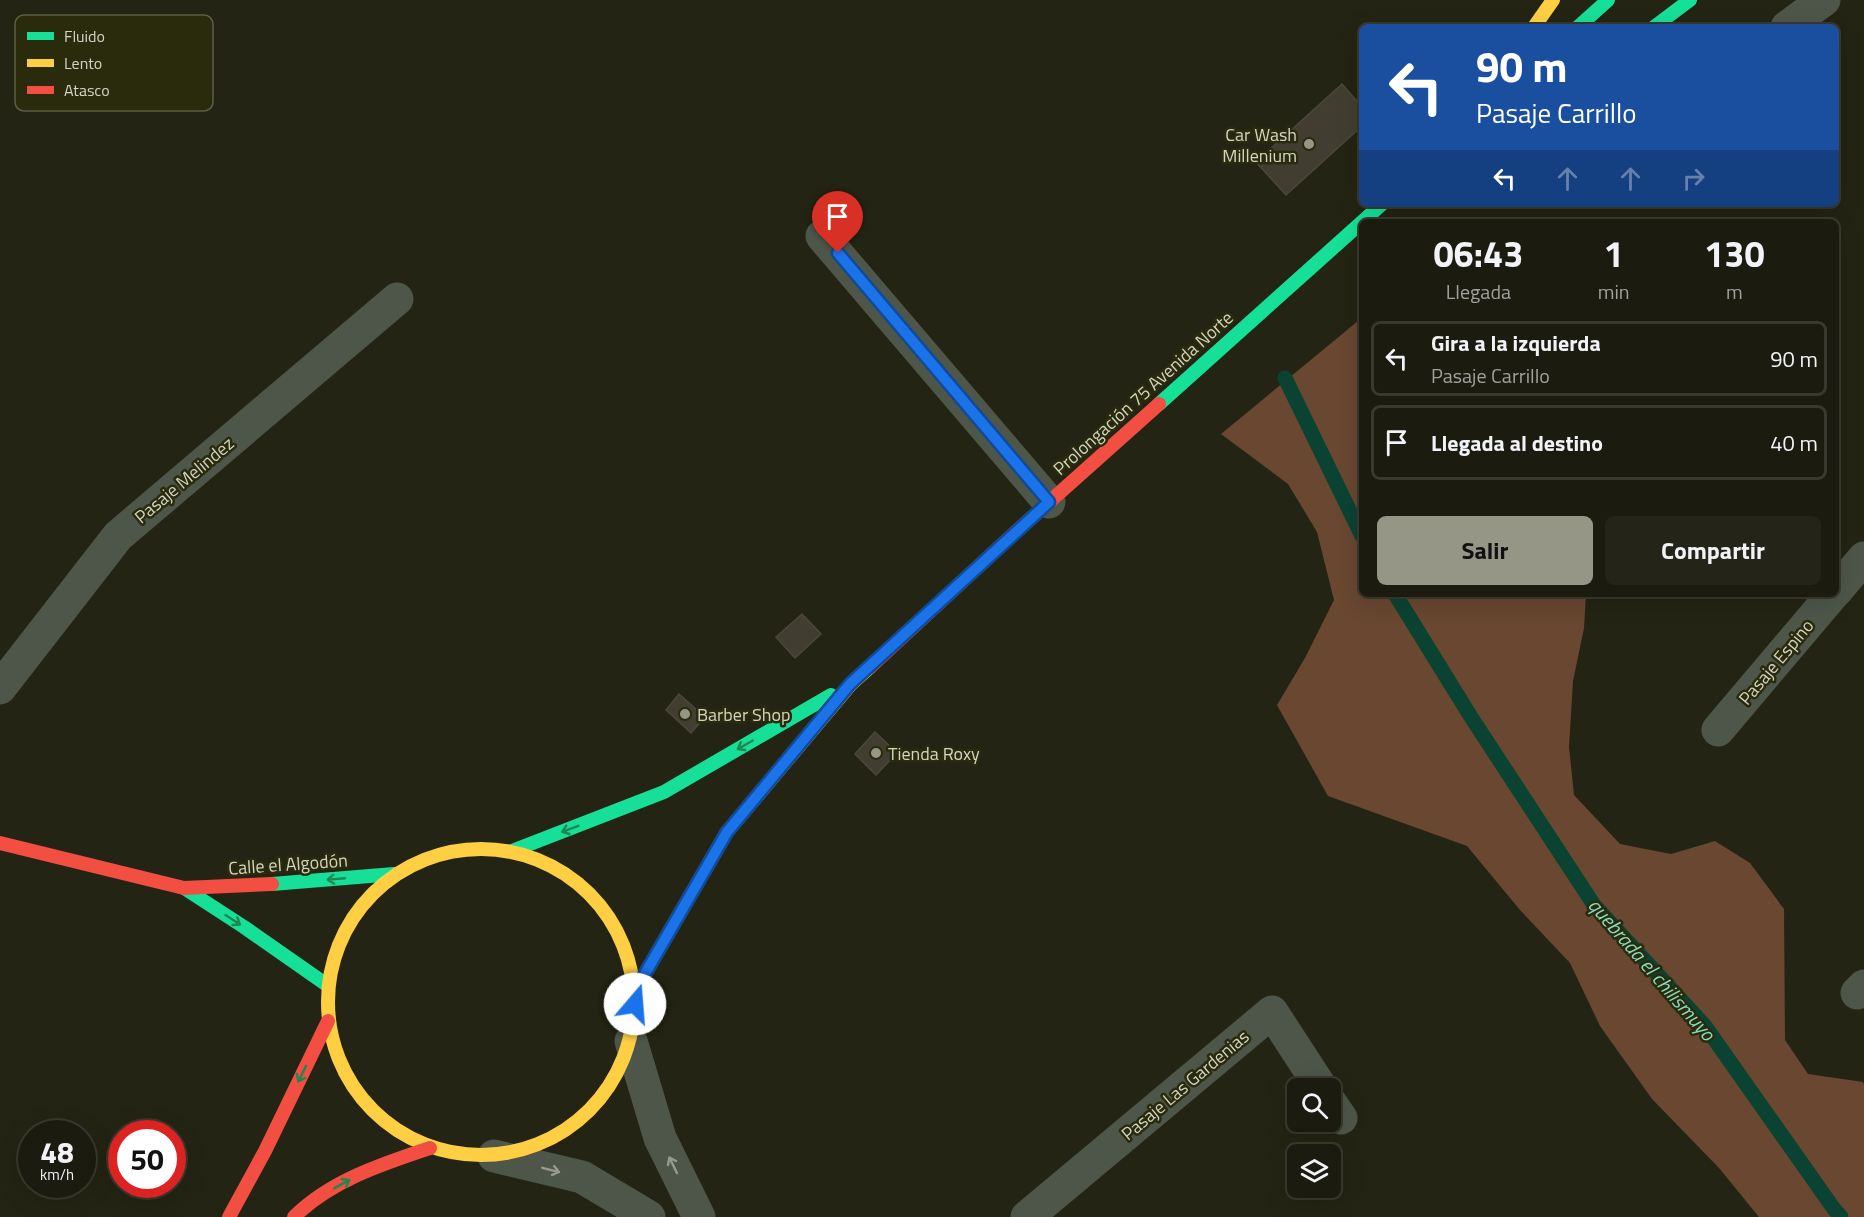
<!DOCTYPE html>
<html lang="es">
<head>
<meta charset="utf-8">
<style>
  body { margin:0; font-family:"Titillium Web",sans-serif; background:#242418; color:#f1f3f6; height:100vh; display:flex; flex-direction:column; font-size:22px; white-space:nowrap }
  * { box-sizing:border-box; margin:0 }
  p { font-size:20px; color:#a0a19e }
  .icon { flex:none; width:33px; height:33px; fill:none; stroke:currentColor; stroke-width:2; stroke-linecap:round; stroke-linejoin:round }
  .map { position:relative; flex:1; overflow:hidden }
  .panel { position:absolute; left:1359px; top:219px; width:480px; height:378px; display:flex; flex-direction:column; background:#1b1b0f; border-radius:9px; box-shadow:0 6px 24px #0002,0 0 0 2px #39392f }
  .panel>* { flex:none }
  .hud { position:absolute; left:1359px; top:24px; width:480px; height:183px; border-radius:9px; box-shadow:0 6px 24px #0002,0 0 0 2px #39392f; background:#1a4fa0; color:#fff; overflow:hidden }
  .fabs { position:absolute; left:1287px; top:1078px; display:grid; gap:12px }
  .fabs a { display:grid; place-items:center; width:54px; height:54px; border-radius:9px; background:#1b1b0f; box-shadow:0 6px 24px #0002,0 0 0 2px #39392f; font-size:30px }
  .speed { position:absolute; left:18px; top:1120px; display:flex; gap:12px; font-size:30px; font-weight:700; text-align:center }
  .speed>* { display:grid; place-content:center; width:78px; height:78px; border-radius:50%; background:#1b1b0f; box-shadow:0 6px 24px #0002,0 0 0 2px #39392f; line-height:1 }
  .speed small { font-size:15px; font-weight:400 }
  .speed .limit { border:9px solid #d22; background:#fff; color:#111 }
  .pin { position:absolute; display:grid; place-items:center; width:51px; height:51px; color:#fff; margin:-62px -26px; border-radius:50% 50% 50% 0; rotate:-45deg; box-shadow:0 0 6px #0007 }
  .pin .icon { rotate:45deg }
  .me { position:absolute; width:66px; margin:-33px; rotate:18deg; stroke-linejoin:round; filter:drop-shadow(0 0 4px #0008) }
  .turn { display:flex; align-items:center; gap:21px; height:126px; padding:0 18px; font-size:27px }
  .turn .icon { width:78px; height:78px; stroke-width:2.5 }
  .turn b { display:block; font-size:42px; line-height:51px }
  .lanes { display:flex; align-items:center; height:57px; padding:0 18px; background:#0003; justify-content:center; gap:30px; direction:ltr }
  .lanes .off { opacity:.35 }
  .eta { display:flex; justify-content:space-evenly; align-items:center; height:102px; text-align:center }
  .eta b { font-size:36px; font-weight:700; line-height:42px }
  .cta { display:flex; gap:12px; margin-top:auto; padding:12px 18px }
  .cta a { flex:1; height:69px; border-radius:9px; background:#969686; color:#111; font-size:24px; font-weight:700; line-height:69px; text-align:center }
  .cta a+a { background:#242418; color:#f1f3f6 }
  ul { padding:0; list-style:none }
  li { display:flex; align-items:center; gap:18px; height:75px; margin:0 12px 9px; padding:0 6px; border:3px solid #39392f; border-radius:9px }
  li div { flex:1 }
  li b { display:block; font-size:22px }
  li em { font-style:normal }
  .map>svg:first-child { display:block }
  .forest { fill:#694731 }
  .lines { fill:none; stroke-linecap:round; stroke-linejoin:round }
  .stream { stroke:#0b4332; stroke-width:15 }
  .building { fill:#413e31; stroke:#4b483b; stroke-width:1.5 }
  .street { stroke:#4e5549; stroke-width:33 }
  .fast { stroke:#16e098; stroke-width:14 }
  .slow { stroke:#ffcf43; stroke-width:14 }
  .jam { stroke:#f24e42; stroke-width:14 }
  .oneway { stroke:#208652 }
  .oneway2 { stroke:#979b8c }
  .route-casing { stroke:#114b97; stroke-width:15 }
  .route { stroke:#1a73e8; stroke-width:10 }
  .poi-dot { fill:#969686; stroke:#2a2b0d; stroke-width:2 }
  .labels { text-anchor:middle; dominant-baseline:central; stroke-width:5; stroke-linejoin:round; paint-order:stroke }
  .poi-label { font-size:18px; fill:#d3d4c3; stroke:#2a2b0d; text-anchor:start }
  .street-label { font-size:18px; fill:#d3d4c3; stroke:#2a2b0d }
  .water-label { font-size:20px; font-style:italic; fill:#85ddbe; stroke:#2a2b0d }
  .key { fill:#2a2b0d; stroke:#5d5e44; stroke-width:1.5 }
  .key-label { font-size:16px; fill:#d3d4c3 }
</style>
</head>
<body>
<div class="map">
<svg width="1864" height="1217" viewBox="0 0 1864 1217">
  <rect width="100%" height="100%" fill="#242414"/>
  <!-- forest -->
  <polygon class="forest" points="1358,321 1362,330 1362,594 1586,594 1584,628 1573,681 1569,747 1574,795 1620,844 1671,854 1715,841 1750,863 1784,909 1785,1040 1808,1074 1863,1082 1864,1085 1864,1217 1759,1217 1719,1168 1652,1099 1600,1026 1570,963 1520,910 1467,846 1328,796 1277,705 1305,658 1334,600 1317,532 1288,484 1221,434"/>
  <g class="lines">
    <!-- stream -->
    <g class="stream">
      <polyline points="1285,378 1362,536"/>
      <polyline points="1395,594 1471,717 1594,905 1705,1026 1834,1209 1841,1217"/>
    </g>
  </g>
  <!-- building -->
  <g class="building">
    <polygon points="1342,84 1362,107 1362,126 1286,195 1256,162"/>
    <polygon points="802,614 821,634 795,658 776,637"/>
    <polygon points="679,694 705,717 691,733 666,710"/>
    <polygon points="875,732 897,753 876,775 855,754"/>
  </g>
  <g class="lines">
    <!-- street -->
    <g class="street">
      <polyline points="1787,27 1824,0"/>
      <polyline points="822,236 1049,502"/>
      <polyline points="1836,591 1864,558"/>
      <polyline points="0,688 118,536 397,299"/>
      <polyline points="1718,730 1833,594"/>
      <polyline points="1857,993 1864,986"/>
      <polyline points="631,1041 660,1138 699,1217"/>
      <polyline points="1330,1102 1341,1118"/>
      <polyline points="494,1156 582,1177 649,1217"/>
      <polyline points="1027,1217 1272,1012 1322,1089"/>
    </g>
    <!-- fast -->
    <g class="fast">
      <polyline points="1578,27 1608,0"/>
      <polyline points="1654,27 1690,0"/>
      <polyline points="1159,404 1382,204"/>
      <polyline points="512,851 664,792 831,695"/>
      <polyline points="272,884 394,874"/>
      <polyline points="184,888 244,927 327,985"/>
    </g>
    <!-- slow -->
    <g class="slow">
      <polyline points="1534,27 1553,0"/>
      <circle cx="481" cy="1002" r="153"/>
      <polyline points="635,991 727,832 851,684 870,667"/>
    </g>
    <!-- jam -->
    <g class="jam">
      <polyline points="870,667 1019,529 1159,404"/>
      <polyline points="0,843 184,888 272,884"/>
      <polyline points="229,1217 265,1151 328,1021"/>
      <path d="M294,1217C330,1181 382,1164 430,1148"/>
    </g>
  </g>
  <!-- one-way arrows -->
  <defs><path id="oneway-shaft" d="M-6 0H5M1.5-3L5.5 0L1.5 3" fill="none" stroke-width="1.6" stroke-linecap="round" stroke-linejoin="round" transform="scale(1.5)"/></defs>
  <g class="oneway">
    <use href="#oneway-shaft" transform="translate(745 745) rotate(150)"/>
    <use href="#oneway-shaft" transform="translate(570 829) rotate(159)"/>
    <use href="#oneway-shaft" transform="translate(336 879) rotate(175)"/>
    <use href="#oneway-shaft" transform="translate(233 920) rotate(33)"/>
    <use href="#oneway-shaft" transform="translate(302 1074) rotate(116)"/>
    <use href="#oneway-shaft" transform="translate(342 1184) rotate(-29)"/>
  </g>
  <g class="oneway2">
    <use href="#oneway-shaft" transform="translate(673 1165) rotate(-116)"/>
    <use href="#oneway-shaft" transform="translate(551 1170) rotate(14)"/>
  </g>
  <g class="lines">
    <!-- route casing -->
    <g class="route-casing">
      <polyline id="route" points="635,1004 635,991 727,832 850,684 1049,502 838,253"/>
    </g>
    <!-- route -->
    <use href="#route" class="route"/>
  </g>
  <!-- markers -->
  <g class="poi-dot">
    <circle cx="1309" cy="144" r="6"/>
    <circle cx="685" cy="714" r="6"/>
    <circle cx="876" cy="753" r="6"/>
  </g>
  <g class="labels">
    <!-- poi labels -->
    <g class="poi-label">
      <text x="1297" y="134" text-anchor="end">Car Wash<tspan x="1297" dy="21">Millenium</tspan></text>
      <text x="697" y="714">Barber Shop</text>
      <text x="888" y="753">Tienda Roxy</text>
    </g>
    <!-- street labels -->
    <g class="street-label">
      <text transform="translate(1143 393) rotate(-42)">Prolongación 75 Avenida Norte</text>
      <text transform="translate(184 480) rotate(-40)">Pasaje Melindez</text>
      <text transform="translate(1776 662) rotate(-50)">Pasaje Espino</text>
      <text transform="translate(288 864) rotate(-4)">Calle el Algodón</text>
      <text transform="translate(1185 1085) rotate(-40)">Pasaje Las Gardenias</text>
    </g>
    <!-- water labels -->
    <g class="water-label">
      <text transform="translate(1652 969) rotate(49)">quebrada el chilismuyo</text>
    </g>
  </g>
  <!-- legend -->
  <rect x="15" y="15" width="198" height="96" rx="9" class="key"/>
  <rect x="27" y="32" width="27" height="8" fill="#16e098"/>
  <rect x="27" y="59" width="27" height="8" fill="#ffcf43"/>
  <rect x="27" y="86" width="27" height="8" fill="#f24e42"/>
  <g class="key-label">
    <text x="64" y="42">Fluido</text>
    <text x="64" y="69">Lento</text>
    <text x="64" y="96">Atasco</text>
  </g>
</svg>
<div class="fabs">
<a><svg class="icon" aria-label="search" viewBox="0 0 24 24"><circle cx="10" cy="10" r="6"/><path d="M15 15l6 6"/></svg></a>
<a><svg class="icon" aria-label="layers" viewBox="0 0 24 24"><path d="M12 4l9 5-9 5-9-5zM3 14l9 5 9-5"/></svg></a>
</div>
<div class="speed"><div>48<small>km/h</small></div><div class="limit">50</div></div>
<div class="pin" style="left:838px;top:253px;background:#d93025"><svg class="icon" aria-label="arrive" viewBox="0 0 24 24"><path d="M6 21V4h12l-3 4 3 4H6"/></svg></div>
<svg class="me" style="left:635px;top:1004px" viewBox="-20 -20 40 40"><circle r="19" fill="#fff"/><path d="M0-13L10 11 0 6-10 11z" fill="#1a73e8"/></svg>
<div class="hud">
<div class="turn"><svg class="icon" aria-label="left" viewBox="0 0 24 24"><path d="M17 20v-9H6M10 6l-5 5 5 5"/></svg><div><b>90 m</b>Pasaje Carrillo</div></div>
<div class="lanes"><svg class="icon" aria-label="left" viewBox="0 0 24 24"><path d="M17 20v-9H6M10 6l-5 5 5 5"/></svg><svg class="icon off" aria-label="ahead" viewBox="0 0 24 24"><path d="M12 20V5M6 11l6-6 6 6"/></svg><svg class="icon off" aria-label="ahead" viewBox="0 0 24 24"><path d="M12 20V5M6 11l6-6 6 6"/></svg><svg class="icon off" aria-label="right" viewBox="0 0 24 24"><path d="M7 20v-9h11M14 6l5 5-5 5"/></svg></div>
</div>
<section class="panel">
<div class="eta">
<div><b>06:43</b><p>Llegada</p></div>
<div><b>1</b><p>min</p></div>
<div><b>130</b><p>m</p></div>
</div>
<ul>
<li><svg class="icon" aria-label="left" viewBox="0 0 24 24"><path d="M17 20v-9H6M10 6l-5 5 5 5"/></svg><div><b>Gira a la izquierda</b><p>Pasaje Carrillo</p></div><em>90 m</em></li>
<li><svg class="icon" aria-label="arrive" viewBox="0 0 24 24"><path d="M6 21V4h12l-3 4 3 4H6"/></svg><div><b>Llegada al destino</b></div><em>40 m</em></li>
</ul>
<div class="cta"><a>Salir</a><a>Compartir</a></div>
</section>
</div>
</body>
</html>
